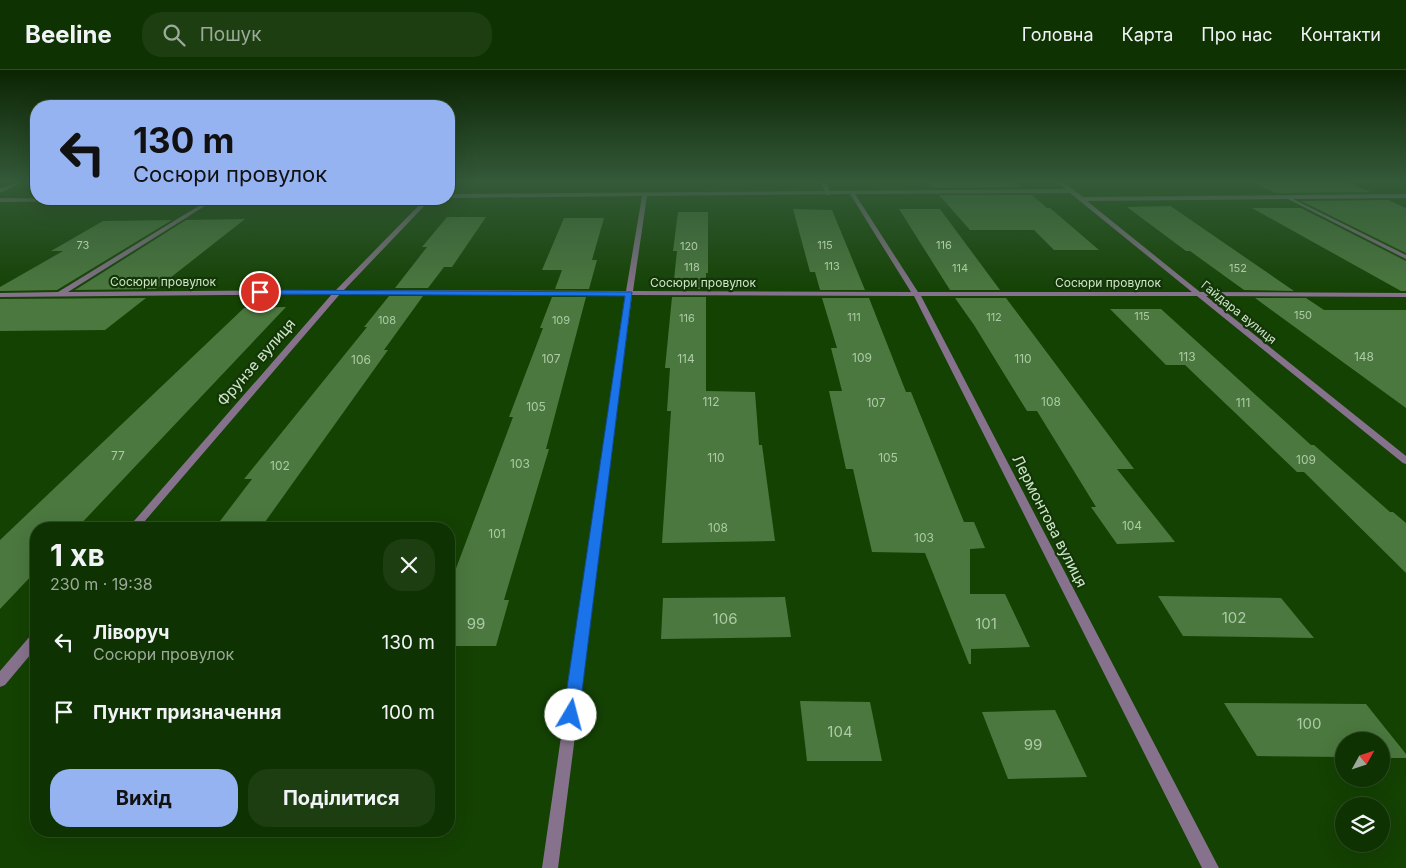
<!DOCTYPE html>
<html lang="uk">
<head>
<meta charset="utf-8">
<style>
  body { margin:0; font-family:Inter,sans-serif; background:#1d3e11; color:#f1f3f6; height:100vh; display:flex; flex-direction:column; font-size:19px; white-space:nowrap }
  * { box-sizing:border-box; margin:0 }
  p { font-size:16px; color:#9baa99 }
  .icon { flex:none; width:28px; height:28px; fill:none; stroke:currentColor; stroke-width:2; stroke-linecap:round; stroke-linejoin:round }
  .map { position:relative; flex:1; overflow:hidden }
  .panel { position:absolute; left:30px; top:452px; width:425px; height:315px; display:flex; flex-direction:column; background:#0f3202; border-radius:20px; box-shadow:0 5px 20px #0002,0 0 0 1px #2f4d24 }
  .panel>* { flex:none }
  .top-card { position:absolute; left:30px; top:30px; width:425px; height:105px; border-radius:20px; box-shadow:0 5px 20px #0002,0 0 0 1px #2f4d24; background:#95b2f1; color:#111; overflow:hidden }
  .needle { width:32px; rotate:50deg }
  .controls { position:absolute; left:1335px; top:662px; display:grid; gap:10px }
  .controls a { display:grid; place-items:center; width:55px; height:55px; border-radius:50%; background:#0f3202; box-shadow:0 5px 20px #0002,0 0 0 1px #2f4d24; font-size:25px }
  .pin { position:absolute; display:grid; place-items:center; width:42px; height:42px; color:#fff; margin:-21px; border:2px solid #fff; border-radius:50%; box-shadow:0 1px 5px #0007 }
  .me { position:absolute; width:55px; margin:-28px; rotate:8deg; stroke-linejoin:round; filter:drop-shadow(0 0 4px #0008) }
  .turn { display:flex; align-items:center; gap:18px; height:105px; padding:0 20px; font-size:22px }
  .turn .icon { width:65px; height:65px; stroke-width:2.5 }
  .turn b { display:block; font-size:35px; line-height:42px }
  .round { display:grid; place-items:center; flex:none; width:52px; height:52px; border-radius:20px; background:#1d3e11 }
  .headline { display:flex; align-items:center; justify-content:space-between; height:85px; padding:0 20px }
  h1 { font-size:30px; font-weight:700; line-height:38px }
  .button { display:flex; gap:10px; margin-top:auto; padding:10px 20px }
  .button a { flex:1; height:58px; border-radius:20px; background:#95b2f1; color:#111; font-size:20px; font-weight:700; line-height:58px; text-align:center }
  .button a+a { background:#1d3e11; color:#f1f3f6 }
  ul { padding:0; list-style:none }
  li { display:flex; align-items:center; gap:15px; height:70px; padding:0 20px }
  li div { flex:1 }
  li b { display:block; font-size:19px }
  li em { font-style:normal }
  header { display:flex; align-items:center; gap:30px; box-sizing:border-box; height:70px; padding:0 25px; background:#0f3202; border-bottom:1px solid #2f4d24 }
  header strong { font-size:24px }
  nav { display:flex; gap:28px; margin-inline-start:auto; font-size:18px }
  .search { width:350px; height:45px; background:#1d3e11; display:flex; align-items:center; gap:12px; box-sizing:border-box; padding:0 18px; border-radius:20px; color:#9baa99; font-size:19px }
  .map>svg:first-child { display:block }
  .building { fill:#4b783f }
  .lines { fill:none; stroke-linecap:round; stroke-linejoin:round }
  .service { fill:#86728c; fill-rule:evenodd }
  .minor { fill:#86728c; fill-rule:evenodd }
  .tertiary { fill:#86728c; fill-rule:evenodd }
  .route { fill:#1a73e8; stroke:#114b97 }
  .labels { text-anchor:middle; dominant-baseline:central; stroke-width:4.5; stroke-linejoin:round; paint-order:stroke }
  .far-number-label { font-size:11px; fill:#accaa4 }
  .far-street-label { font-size:12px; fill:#cde6c6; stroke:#133508 }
  .number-label { font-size:12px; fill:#accaa4 }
  .street-label { font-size:15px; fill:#cde6c6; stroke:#133508 }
  .near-number-label { font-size:15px; fill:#accaa4 }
</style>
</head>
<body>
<header>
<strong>Beeline</strong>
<div class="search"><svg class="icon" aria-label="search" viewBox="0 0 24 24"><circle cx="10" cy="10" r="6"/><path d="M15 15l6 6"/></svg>Пошук</div>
<nav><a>Головна</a><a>Карта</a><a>Про нас</a><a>Контакти</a></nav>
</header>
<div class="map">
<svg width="1406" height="798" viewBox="0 0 1406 798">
  <rect width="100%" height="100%" fill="#144203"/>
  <!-- building -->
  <g class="building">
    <polygon points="926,111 1015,111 1022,117 932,118"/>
    <polygon points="1250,111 1344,111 1371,122 1275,123"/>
    <polygon points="939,125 1032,125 1047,138 1050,138 1099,180 1054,180 1034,160 970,160"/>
    <polygon points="1388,130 1406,138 1406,183 1301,131"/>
    <polygon points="1171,136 1172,137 1294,221 1244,220 1190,181 1186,181 1127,137"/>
    <polygon points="1252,138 1301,138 1406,191 1406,221 1401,221"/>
    <polygon points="793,139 832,140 865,220 820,220 815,202 810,202"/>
    <polygon points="899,139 940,139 1000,220 950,220"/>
    <polygon points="678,142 708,142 708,203 706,203 706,219 673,219 677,181 673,181"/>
    <polygon points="447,147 486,147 452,197 444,197 428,218 395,218 427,177 422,177"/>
    <polygon points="564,148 604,148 592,190 597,190 589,219 555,219 562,200 542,200"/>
    <polygon points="245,149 156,219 75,220 186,150"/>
    <polygon points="172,150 57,220 0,221 0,217 63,181 51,181 103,151"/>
    <polygon points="389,226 423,226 384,280 388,280 260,459 214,459 252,409 244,409 367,257 364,257"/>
    <polygon points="552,227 586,227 546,379 549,379 504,530 509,530 496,576 449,576 449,517 513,347 509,347 543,258 540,258"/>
    <polygon points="672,227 706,227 706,321 755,322 759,375 762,375 775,471 662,473 671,341 667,341 670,298 665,298"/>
    <polygon points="146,228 105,260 0,261 0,229"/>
    <polygon points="822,228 869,228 906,322 911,322 964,452 974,452 985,478 970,479 970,524 1005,524 1030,577 971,579 971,594 969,594 925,483 872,482 853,399 846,399 829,321 842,321 831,278 837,278"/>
    <polygon points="955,228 1006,228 1134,399 1117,399 1175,472 1117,474 1091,437 1096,437 1037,341 1027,341 974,255"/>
    <polygon points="1255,228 1306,228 1324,240 1406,240 1406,338"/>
    <polygon points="286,237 76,459 36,459 36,501 0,539 0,470 244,238"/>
    <polygon points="1110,239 1161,239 1311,375 1314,375 1390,442 1393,442 1406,453 1406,503 1304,402 1297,402 1185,295 1166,295"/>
    <polygon points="1158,526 1281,528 1314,568 1183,566"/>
    <polygon points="785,527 791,567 661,569 663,528"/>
    <polygon points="800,631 870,632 882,691 807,691"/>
    <polygon points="1224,633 1366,634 1406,684 1406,688 1381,688 1381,671 1344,671 1344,687 1257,686"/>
    <polygon points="1055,640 1087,707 1008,709 982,642"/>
  </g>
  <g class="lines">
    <!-- service -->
    <polygon class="service" points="820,111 825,111 831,125 827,125"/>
    <!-- minor -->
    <g class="minor">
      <path d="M1056,111H1062L1083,127L1406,124V128L1293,129L1406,185V189L1288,129L1087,131L1200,222L1406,223V227L1206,226L1406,386V394L1403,393L1197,226H921L1219,798H1202L914,226L632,225L558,798H542L625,225L340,224L138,459H127L332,224L0,227V223L58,222L210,129H216L68,222L336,220L425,129H431L344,220L626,221L642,126L449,128V124L1066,119ZM1070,123L1192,222H918L855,124ZM850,124L911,222L633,221L647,126Z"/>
      <polygon points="0,128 99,129 96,131 0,132"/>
      <polygon points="36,564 36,578 5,615 0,617 0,601 31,565"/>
    </g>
    <!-- tertiary -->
    <polygon class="tertiary" points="19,111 26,111 0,123 0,119"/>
  </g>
  <!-- sky -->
  <linearGradient id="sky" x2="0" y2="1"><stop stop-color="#0b2402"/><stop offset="0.5" stop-color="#345a39"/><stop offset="1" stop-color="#345a39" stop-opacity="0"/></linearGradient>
  <rect width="1406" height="223" fill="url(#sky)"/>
  <!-- route -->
  <polygon class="route" points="257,220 632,222 579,645 577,650 571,652 565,650 563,645 625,226 260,224 257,224"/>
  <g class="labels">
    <!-- far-number labels -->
    <g class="far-number-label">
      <text x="83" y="175">73</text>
      <text x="825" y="175">115</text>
      <text x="944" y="175">116</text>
      <text x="689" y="176">120</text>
      <text x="832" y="196">113</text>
      <text x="692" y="197">118</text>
      <text x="960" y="198">114</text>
      <text x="1238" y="198">152</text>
      <text x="1303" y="245">150</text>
      <text x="1142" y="246">115</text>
      <text x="854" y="247">111</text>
      <text x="994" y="247">112</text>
      <text x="687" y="248">116</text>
      <text x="387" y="250">108</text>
      <text x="561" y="250">109</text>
    </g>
    <!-- far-street labels -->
    <g class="far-street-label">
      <text x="163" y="211">Сосюри провулок</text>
      <text x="703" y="212">Сосюри провулок</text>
      <text x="1108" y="212">Сосюри провулок</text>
      <text transform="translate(1239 242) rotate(39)">Гайдара вулиця</text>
    </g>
    <!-- number labels -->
    <g class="number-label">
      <text x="1187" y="286">113</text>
      <text x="1364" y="286">148</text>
      <text x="862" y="287">109</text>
      <text x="551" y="288">107</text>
      <text x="686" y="288">114</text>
      <text x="1023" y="288">110</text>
      <text x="361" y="289">106</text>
      <text x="711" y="331">112</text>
      <text x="1051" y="331">108</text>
      <text x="876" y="332">107</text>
      <text x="1243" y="332">111</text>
      <text x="536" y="336">105</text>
      <text x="118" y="385">77</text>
      <text x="716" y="387">110</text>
      <text x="888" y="387">105</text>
      <text x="1306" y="389">109</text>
      <text x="520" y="393">103</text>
      <text x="280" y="395">102</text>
      <text x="1132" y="455">104</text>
      <text x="718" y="457">108</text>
      <text x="497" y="463">101</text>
      <text x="924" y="467">103</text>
    </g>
    <!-- street labels -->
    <g class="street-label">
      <text transform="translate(256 292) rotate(-49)">Фрунзе вулиця</text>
      <text transform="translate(1050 451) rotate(63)">Лермонтова вулиця</text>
    </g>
    <!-- near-number labels -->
    <g class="near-number-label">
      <text x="1234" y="547">102</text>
      <text x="725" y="548">106</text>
      <text x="476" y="553">99</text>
      <text x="986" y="553">101</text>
      <text x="1309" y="653">100</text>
      <text x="840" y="661">104</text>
      <text x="1033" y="674">99</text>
    </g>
  </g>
</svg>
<div class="controls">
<a><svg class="needle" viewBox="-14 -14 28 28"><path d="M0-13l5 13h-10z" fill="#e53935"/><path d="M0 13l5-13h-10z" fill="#9baa99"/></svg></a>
<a><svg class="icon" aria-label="layers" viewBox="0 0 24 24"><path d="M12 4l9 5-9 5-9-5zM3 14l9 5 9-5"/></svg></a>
</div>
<div class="pin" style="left:260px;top:222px;background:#d93025"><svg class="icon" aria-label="arrive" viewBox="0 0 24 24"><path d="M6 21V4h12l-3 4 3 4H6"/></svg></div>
<svg class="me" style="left:571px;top:645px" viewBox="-20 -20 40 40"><circle r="19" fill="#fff"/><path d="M0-13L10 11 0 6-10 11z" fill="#1a73e8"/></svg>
<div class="top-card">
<div class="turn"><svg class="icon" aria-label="left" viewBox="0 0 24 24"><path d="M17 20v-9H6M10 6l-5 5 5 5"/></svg><div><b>130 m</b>Сосюри провулок</div></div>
</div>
<section class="panel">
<div class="headline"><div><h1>1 хв</h1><p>230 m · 19:38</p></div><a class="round"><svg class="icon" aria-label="close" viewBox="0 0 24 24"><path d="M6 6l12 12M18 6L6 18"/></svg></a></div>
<ul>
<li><svg class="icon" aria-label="left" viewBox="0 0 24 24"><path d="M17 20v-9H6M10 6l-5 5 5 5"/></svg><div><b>Ліворуч</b><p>Сосюри провулок</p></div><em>130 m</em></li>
<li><svg class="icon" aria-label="arrive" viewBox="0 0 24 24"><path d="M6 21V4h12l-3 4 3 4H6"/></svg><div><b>Пункт призначення</b></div><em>100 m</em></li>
</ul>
<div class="button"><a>Вихід</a><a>Поділитися</a></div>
</section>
</div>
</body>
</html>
